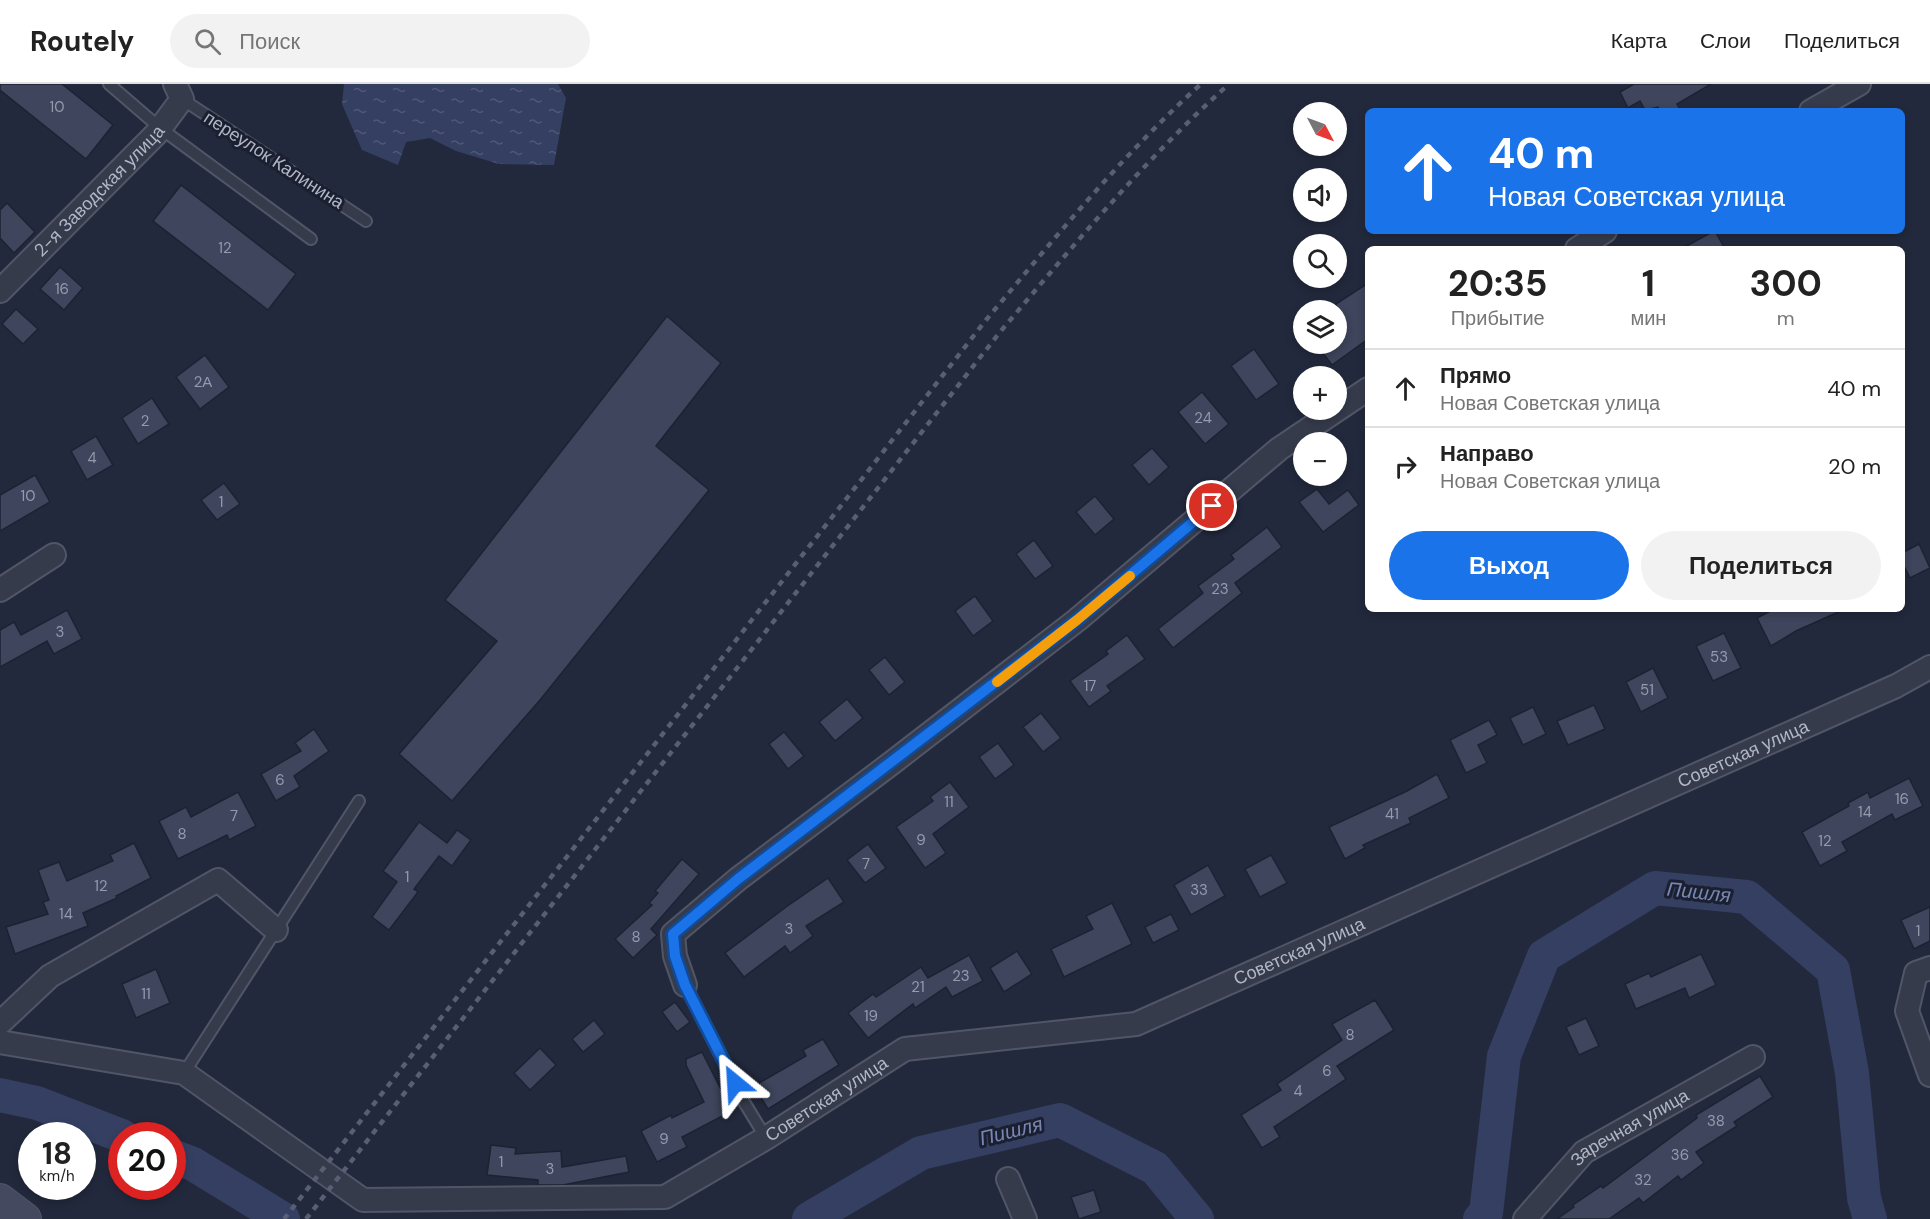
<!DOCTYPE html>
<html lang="ru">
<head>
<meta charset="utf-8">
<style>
  body { margin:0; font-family:"DM Sans",sans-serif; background:#f2f2f2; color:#222; height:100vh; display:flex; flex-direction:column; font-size:22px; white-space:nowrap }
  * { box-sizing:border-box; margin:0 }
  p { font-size:20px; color:#767676 }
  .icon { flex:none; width:33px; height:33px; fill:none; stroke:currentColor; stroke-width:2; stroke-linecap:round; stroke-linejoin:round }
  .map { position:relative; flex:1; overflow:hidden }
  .details { position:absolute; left:1365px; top:162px; width:540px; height:366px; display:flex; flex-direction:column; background:#fff; border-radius:9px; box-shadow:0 3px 9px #0003 }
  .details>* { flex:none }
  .hud { position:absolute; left:1365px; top:24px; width:540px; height:126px; border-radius:9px; box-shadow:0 3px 9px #0003; background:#1a73e8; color:#fff; overflow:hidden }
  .needle { width:39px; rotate:131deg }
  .tools { position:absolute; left:1293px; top:18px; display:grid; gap:12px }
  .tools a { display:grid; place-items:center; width:54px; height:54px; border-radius:50%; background:#fff; box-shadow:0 3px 9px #0003; font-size:30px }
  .speed { position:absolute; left:18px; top:1038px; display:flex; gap:12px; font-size:30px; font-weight:700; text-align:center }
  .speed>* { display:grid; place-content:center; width:78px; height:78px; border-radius:50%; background:#fff; box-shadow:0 3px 9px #0003; line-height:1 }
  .speed small { font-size:15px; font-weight:400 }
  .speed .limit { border:9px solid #d22; background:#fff; color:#111 }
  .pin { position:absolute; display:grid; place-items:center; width:51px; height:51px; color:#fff; margin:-26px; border:3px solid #fff; border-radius:50%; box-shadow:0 2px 6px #0007 }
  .me { position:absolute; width:66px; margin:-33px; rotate:333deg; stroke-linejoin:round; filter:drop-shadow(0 0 4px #0008) }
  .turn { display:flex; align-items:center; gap:21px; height:126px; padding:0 24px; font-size:27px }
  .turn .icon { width:78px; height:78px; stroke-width:2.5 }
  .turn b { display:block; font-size:42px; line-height:51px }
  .eta { display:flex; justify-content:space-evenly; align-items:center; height:102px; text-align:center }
  .eta b { font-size:36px; font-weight:700; line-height:42px }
  .button { display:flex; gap:12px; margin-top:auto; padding:12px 24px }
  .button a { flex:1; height:69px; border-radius:36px; background:#1a73e8; color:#fff; font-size:24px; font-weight:700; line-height:69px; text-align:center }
  .button a+a { background:#f2f2f2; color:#222 }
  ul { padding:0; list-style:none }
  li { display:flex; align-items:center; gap:18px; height:78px; padding:0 24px; border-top:2px solid #e0e0e0 }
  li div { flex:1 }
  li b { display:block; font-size:22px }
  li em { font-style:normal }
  header { display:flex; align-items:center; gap:36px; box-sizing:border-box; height:84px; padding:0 30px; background:#fff; border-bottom:2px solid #e0e0e0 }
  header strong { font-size:28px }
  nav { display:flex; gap:33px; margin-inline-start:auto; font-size:21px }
  .search { width:420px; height:54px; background:#f2f2f2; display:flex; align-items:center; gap:15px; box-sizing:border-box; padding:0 21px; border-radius:33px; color:#767676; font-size:22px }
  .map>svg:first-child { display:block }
  .water { fill:url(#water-ripples) }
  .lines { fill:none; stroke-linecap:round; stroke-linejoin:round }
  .river { stroke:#343f62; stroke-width:34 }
  .building { fill:#3e455c; stroke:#1d2233; stroke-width:1.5 }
  .lane-casing { stroke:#515667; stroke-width:14 }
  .street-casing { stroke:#515667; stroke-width:26 }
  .secondary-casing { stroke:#515667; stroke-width:34 }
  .lane { stroke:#363b4c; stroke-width:10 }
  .street { stroke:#363b4c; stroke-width:22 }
  .secondary { stroke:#44495f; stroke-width:32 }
  .rail { stroke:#585e73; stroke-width:4.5; stroke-dasharray:6 6; stroke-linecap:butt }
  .route-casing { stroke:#114b97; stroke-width:15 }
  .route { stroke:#1a73e8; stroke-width:10 }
  .slow { stroke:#f59e0b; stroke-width:10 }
  .labels { text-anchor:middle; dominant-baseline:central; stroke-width:6; stroke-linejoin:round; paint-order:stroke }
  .number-label { font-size:15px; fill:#959aad }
  .street-label { font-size:18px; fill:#b2b6c8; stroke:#1b2031 }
  .water-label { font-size:20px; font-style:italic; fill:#7986b1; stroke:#1b2031 }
</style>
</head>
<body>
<header>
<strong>Routely</strong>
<div class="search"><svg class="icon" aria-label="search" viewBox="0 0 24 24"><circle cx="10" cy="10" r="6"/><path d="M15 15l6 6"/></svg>Поиск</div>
<nav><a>Карта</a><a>Слои</a><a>Поделиться</a></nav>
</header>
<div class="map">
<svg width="1930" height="1135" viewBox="0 0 1930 1135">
  <defs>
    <pattern id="water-ripples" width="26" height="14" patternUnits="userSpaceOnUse" patternTransform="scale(1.5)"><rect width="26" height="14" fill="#343f62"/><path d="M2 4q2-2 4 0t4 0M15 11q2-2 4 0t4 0" fill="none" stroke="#4f5877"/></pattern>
  </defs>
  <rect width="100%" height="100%" fill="#22293c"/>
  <!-- water -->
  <polygon class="water" points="344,0 558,0 566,14 554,81 499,80 456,67 430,54 406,58 398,81 362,66 342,20"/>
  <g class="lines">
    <!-- river -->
    <g class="river">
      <polyline points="0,1011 37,1019 122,1052"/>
      <polyline points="172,1072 193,1080 283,1135"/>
      <polyline points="809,1135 921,1069 1060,1036 1155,1084 1197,1135"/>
      <polyline points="1480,1135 1486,1129 1504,972 1544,872 1655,804 1747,813 1833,886 1852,989 1864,1114 1870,1135"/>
    </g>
  </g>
  <!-- building -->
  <g class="building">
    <polygon points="0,0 62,0 113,41 86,75 0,6"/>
    <polygon points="1634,0 1711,0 1677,20 1681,27 1660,27 1658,23 1645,26 1640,17 1628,24 1620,8"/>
    <polygon points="181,101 296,190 268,226 153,137"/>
    <polygon points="7,119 35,148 14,169 0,154 0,126"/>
    <polygon points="1715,147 1725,165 1681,165 1714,147"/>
    <polygon points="60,183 83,204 64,226 40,205"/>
    <polygon points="1368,199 1368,255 1332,281 1316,260 1336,260 1336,220"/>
    <polygon points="16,225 38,245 23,260 2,240"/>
    <polygon points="667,232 721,279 656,362 709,406 540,616 452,717 399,670 497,557 445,516"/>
    <polygon points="1254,265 1279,300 1256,316 1231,282"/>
    <polygon points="205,271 229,303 200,325 176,293"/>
    <polygon points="1202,308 1229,340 1205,360 1178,328"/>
    <polygon points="152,314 169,340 138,360 122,334"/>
    <polygon points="96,352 113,381 87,396 71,367"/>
    <polygon points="1152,364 1169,383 1149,401 1132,381"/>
    <polygon points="35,391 50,418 0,447 0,411"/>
    <polygon points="224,399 240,420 217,436 201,416"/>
    <polygon points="1317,405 1329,420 1348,406 1359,421 1323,448 1299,418"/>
    <polygon points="1095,412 1114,435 1095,451 1076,428"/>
    <polygon points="1267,443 1282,463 1235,499 1242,509 1173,564 1158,545 1203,509 1198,502 1234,475 1231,471"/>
    <polygon points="1034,456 1053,482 1035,495 1016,470"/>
    <polygon points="1919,460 1930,484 1910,494 1902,478 1902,469"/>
    <polygon points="975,512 993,537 973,552 955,527"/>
    <polygon points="1774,525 1845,525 1796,547 1771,562 1757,534"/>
    <polygon points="67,526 82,555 54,570 47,557 0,583 0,546 14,538 21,551"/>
    <polygon points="1724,549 1741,584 1713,597 1696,562"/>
    <polygon points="1127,551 1145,575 1107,602 1111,607 1089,623 1070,597 1108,570 1106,567"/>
    <polygon points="885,573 905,598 889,611 869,586"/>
    <polygon points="1653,584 1668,614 1641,628 1626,598"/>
    <polygon points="847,615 863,634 835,657 819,638"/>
    <polygon points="1594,621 1605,645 1568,661 1557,637"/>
    <polygon points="1533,623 1546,650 1523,661 1510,634"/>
    <polygon points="1041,629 1061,654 1043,668 1023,643"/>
    <polygon points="1489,636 1497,651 1478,661 1487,679 1466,689 1450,656"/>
    <polygon points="314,645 329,667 294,692 300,703 276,717 261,690 301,667 295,659"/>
    <polygon points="784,648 804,672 788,685 769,660"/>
    <polygon points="998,659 1014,681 995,695 979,673"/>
    <polygon points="1437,690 1449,714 1409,734 1411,739 1363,761 1365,764 1345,775 1329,743 1407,707"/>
    <polygon points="1909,694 1923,722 1895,736 1892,730 1842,758 1847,767 1820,782 1802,748 1849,722 1848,719 1868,708 1870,714"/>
    <polygon points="950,698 969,723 933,750 946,769 925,784 896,743 933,717 930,713"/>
    <polygon points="238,708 256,742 229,756 227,751 178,775 159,737 186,723 191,733"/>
    <polygon points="419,738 447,759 457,746 471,756 452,782 439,772 414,805 418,808 389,846 372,833 397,798 383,787"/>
    <polygon points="134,759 151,794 116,812 117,814 83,829 88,842 15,870 6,843 48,830 43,818 49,816 38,786 59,778 67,797 113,777 110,771"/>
    <polygon points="868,760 886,784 865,799 847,776"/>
    <polygon points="1271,771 1287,799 1260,813 1245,785"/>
    <polygon points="682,775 699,790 651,845 657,851 633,874 615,855 652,821 649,819 658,809 655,807"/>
    <polygon points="1208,781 1225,812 1191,831 1174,801"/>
    <polygon points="828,794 844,818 806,842 813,852 790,869 785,862 744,893 725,869 786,823"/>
    <polygon points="1112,819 1132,860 1064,893 1051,865 1093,845 1086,832"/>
    <polygon points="1930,823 1930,857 1914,865 1901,836"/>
    <polygon points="1171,830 1179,846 1153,859 1145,843"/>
    <polygon points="1017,867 1032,890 1004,908 990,884"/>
    <polygon points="1701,870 1716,901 1689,914 1685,904 1636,925 1625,900 1649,889 1651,893"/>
    <polygon points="969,871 983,897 952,913 946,903 915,924 913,920 868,954 848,929 873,910 876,913 921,883 928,894"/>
    <polygon points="156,885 170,919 136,934 122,900"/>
    <polygon points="1375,916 1394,946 1337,982 1346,995 1274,1043 1280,1053 1262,1064 1241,1031 1281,1006 1277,1000 1342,956 1332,940"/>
    <polygon points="675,918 690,938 677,948 662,928"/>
    <polygon points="1586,934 1599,962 1579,971 1566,943"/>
    <polygon points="594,936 605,950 583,968 572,955"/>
    <polygon points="823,955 839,981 768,1025 754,1002 806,972 803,966"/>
    <polygon points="540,964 556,981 530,1006 514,989"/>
    <polygon points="702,968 732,1027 682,1053 687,1063 657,1078 641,1047 671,1031 672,1034 704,1018 686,981 686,975"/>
    <polygon points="1760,992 1773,1013 1734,1038 1737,1042 1696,1068 1704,1079 1681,1096 1678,1092 1643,1119 1639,1114 1609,1135 1557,1135 1574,1123 1573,1121 1601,1102 1603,1104 1697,1034 1696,1031"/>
    <polygon points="491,1061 516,1064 515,1070 561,1067 562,1083 626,1072 629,1088 563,1101 538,1101 538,1096 487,1091"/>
    <polygon points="1094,1106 1101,1128 1079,1135 1071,1113"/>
  </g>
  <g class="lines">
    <!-- lane casing -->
    <g class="lane-casing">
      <g id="lane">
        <polyline points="109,0 160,44 311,155"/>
        <polyline points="182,15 366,137"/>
        <polyline points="685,901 744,1018 766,1054"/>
        <polyline points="184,989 359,717"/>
      </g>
    </g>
    <!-- street casing -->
    <g class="street-casing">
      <g id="street">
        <polyline points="1811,27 1859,0"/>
        <polyline points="1577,165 1605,147"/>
        <path id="s1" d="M0,207L156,50L182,15L175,0"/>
        <polyline points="0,506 54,471"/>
        <polyline points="1930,884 1916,889 1907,927 1930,991"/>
        <polyline points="685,901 675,872 673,850 738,795 893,678 1077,536 1279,365 1368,305"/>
        <polyline points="0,939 50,892 218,796 276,846"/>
        <path id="s2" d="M0,958L184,989L363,1116L665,1113L766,1054L905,965L1136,940L1896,602L1930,583"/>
        <polyline points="1008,1095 1025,1135"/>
        <path id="s3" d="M1525,1135L1584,1068L1753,973"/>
      </g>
    </g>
    <!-- secondary casing -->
    <g class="secondary-casing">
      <polyline id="secondary" points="0,1116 25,1135"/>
    </g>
    <!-- lane -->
    <use href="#lane" class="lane"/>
    <!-- street -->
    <use href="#street" class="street"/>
    <!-- secondary -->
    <use href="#secondary" class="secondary"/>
    <!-- rail -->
    <g class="rail">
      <path d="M284,1135L986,236C1054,155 1122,71 1201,0"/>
      <path d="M306,1135L1000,248C1073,162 1145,75 1229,0"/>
    </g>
  </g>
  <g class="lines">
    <!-- route casing -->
    <g class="route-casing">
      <polyline id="route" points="735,999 685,901 675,872 673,850 738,795 1077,536 1212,422"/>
    </g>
    <!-- route -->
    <use href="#route" class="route"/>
    <!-- slow -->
    <polyline class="slow" points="997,598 1077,536 1130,492"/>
  </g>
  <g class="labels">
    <!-- number labels -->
    <g class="number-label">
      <text x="57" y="23">10</text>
      <text x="225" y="164">12</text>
      <text x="62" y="205">16</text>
      <text x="203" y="298">2А</text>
      <text x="1203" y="334">24</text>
      <text x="145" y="337">2</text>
      <text x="92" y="374">4</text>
      <text x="28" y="412">10</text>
      <text x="221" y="418">1</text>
      <text x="1220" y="505">23</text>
      <text x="60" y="548">3</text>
      <text x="1719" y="573">53</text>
      <text x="1090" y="602">17</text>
      <text x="1647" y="606">51</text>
      <text x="280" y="696">6</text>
      <text x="1902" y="715">16</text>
      <text x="949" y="718">11</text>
      <text x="1865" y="728">14</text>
      <text x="1392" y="730">41</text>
      <text x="234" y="732">7</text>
      <text x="182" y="750">8</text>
      <text x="921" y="756">9</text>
      <text x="1825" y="757">12</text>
      <text x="866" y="780">7</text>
      <text x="407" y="793">1</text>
      <text x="101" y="802">12</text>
      <text x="1199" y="806">33</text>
      <text x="66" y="830">14</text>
      <text x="789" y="845">3</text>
      <text x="1918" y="847">1</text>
      <text x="636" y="853">8</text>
      <text x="961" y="892">23</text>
      <text x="918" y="903">21</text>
      <text x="146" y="910">11</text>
      <text x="871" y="932">19</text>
      <text x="1350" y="951">8</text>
      <text x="1327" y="987">6</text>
      <text x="1298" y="1007">4</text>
      <text x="1716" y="1037">38</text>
      <text x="664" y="1055">9</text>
      <text x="1680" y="1071">36</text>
      <text x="501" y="1078">1</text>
      <text x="550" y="1085">3</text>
      <text x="1643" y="1096">32</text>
    </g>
    <!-- street labels -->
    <g class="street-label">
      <text transform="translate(274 76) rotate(33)">переулок Калинина</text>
      <text stroke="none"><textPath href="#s1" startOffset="141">2-я Заводская улица</textPath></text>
      <text stroke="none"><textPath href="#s2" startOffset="1887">Советская улица</textPath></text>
      <text stroke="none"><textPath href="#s2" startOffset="1401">Советская улица</textPath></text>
      <text stroke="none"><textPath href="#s2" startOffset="897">Советская улица</textPath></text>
      <text stroke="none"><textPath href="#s3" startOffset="141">Заречная улица</textPath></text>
    </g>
    <!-- water labels -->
    <g class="water-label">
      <text transform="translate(1699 808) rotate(6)">Пишля</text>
      <text transform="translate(1011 1047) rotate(-14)">Пишля</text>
    </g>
  </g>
</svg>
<div class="tools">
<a><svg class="needle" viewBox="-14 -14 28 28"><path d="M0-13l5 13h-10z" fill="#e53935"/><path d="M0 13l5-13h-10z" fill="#767676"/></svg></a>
<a><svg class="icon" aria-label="sound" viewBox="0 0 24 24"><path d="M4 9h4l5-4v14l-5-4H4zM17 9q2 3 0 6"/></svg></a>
<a><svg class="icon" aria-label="search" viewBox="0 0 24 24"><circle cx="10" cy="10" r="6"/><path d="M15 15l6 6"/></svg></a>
<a><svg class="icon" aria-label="layers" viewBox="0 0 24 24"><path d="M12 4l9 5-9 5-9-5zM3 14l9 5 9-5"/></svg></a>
<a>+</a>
<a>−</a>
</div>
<div class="speed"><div>18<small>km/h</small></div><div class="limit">20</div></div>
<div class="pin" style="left:1212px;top:422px;background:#d93025"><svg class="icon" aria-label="arrive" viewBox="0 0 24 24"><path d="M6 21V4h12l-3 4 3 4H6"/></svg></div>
<svg class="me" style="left:735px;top:999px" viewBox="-20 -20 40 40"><path d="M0-17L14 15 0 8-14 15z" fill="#1a73e8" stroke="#fff" stroke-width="4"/></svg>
<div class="hud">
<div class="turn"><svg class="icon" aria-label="ahead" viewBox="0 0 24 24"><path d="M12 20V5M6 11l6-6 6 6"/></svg><div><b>40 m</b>Новая Советская улица</div></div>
</div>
<section class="details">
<div class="eta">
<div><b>20:35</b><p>Прибытие</p></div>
<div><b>1</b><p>мин</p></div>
<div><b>300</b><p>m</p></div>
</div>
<ul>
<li><svg class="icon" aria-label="ahead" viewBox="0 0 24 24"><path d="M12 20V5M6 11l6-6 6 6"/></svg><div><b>Прямо</b><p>Новая Советская улица</p></div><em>40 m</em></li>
<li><svg class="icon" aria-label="right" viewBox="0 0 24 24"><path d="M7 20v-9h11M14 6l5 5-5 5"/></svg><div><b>Направо</b><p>Новая Советская улица</p></div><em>20 m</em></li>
</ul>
<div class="button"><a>Выход</a><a>Поделиться</a></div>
</section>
</div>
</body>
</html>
